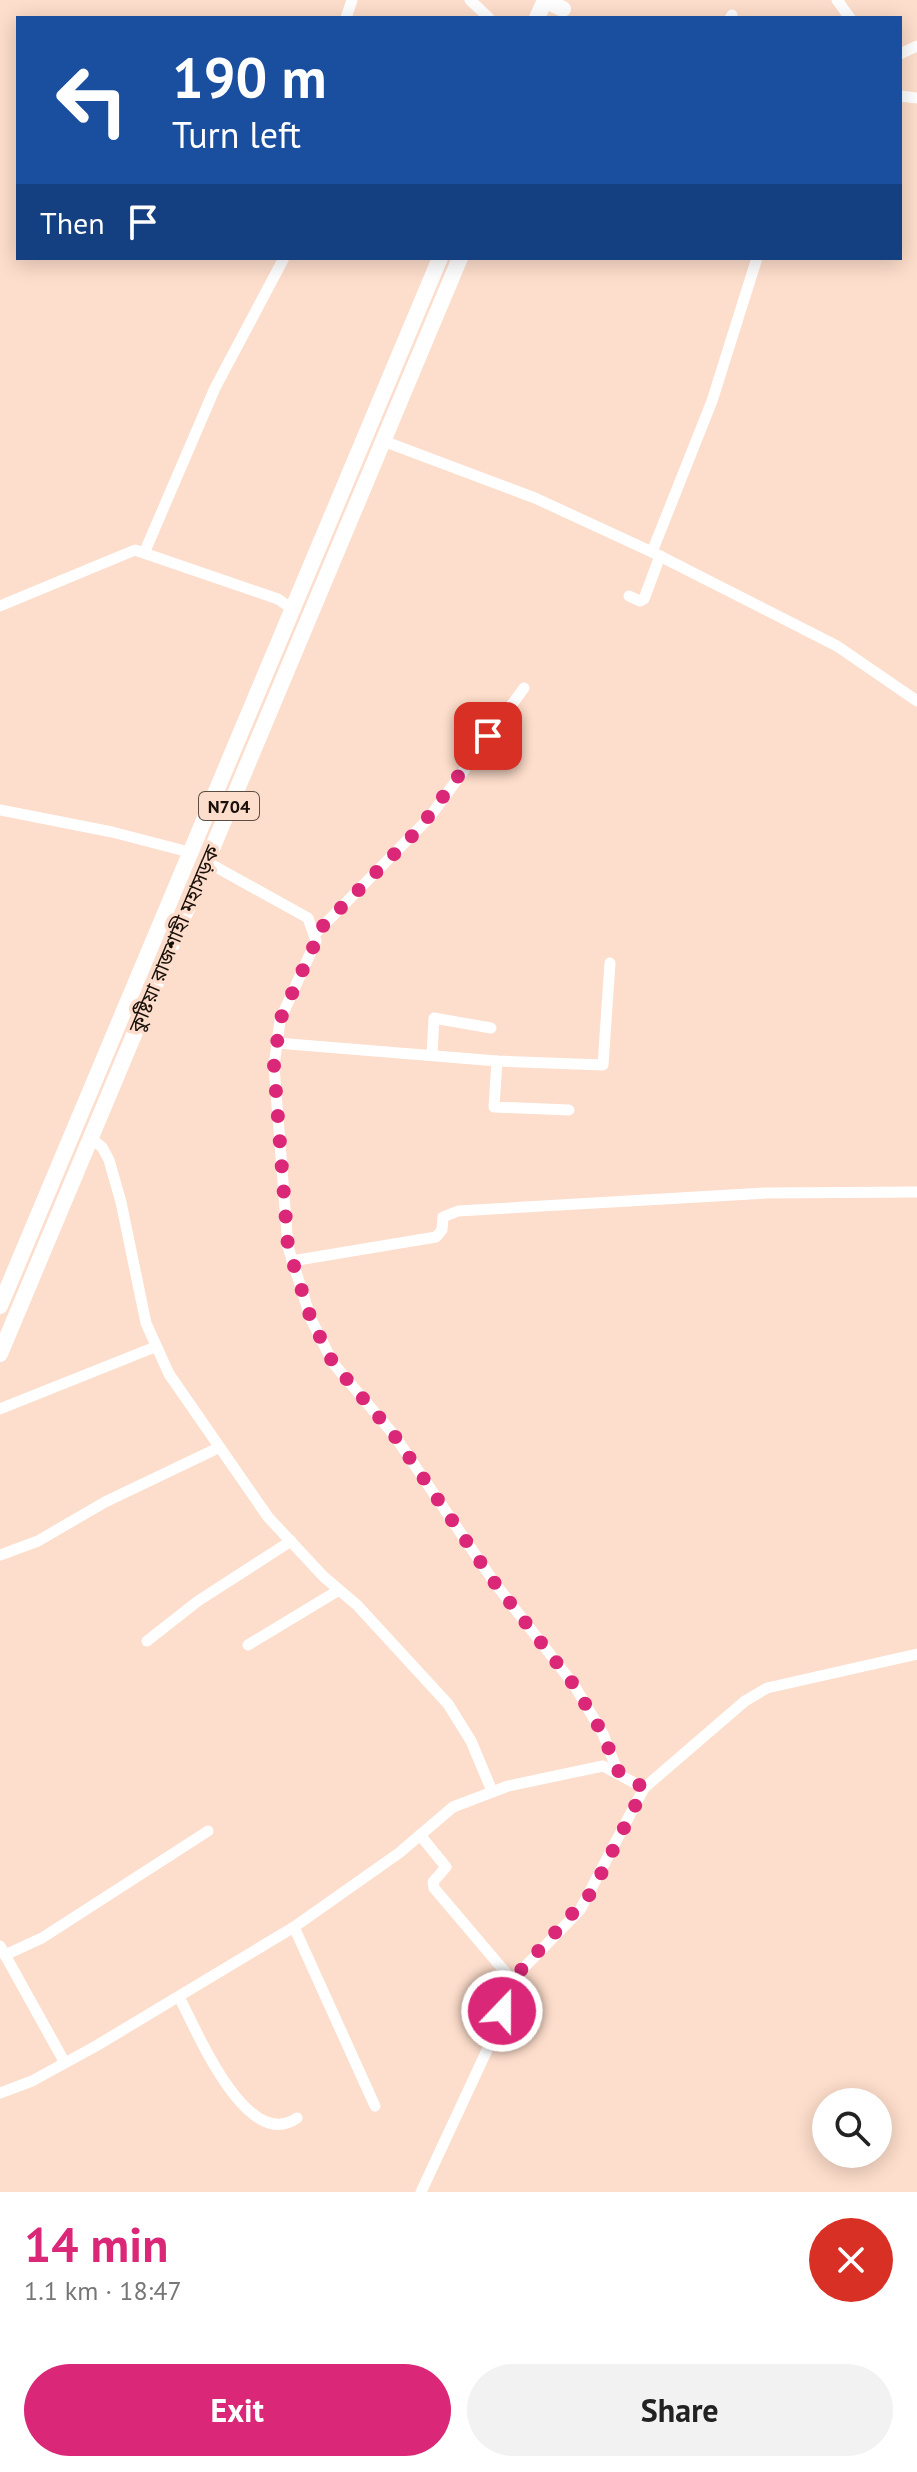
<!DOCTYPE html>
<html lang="en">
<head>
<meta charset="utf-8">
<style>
  body { margin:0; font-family:"PT Sans","Noto Sans Bengali",sans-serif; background:#f2f2f2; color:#222; height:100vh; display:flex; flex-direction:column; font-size:30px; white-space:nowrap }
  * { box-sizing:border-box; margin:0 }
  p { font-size:26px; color:#767676 }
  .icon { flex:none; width:44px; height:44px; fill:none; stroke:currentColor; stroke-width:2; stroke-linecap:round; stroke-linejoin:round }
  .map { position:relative; height:2192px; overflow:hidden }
  .sheet { display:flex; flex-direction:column; background:#fff; flex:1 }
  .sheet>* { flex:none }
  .hud { position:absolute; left:16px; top:16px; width:886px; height:244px; border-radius:0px; box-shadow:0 4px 20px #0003; background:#1a4fa0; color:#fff; overflow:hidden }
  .fabs { position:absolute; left:812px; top:2088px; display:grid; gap:16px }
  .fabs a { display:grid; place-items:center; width:80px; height:80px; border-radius:50%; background:#fff; box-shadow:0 4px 20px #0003; font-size:40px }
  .pin { position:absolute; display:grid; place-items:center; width:68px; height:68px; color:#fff; margin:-34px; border-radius:16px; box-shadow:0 4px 12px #0006 }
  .me { position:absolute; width:88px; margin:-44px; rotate:22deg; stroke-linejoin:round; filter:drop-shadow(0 0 6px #0008) }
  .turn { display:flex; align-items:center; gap:28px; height:168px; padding:0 24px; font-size:36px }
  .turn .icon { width:104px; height:104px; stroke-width:2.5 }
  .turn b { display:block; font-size:56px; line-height:68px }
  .then { display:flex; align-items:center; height:76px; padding:0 24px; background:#0003; gap:16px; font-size:30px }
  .round { display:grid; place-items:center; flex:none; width:84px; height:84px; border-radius:42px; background:#f2f2f2 }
  .headline { display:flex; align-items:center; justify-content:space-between; height:136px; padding:0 24px }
  h1 { font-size:48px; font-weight:800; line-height:60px; color:#db2777 }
  .cta { display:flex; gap:16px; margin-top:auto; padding:16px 24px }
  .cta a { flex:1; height:92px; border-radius:48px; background:#db2777; color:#fff; font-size:32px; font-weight:800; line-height:92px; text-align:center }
  .cta a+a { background:#f2f2f2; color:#222 }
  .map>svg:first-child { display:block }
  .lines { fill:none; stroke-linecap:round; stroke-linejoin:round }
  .minor { stroke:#fff; stroke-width:11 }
  .highway { stroke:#fff; stroke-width:16 }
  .route { stroke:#db2777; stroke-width:14; stroke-dasharray:0 25.2 }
  .labels { text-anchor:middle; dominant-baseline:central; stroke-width:7; stroke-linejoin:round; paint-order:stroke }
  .shield { fill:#fdddcb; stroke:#5d4d43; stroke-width:2 }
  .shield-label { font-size:18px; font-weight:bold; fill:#190f09 }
  .street-label { font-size:20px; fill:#190f09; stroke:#fdddcb }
</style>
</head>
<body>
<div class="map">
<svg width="917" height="2192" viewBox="0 0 917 2192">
  <rect width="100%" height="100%" fill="#fdddcb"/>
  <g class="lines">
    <!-- minor -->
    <g class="minor">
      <polyline points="470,0 489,18"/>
      <polyline points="837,0 850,18"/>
      <polyline points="346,18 352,0"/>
      <polyline points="730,18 732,15"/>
      <polyline points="900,54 917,46"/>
      <polyline points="900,96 917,98"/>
      <polyline points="386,442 535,498 652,552 837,646 917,701"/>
      <polyline points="145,551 215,388 284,258"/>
      <polyline points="652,552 712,401 757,258"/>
      <polyline points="629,596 640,601 644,599 660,556"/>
      <polyline points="0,606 135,550 278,599 294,610"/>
      <polyline points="0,810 112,832 189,852"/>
      <polyline points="207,862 308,918 316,941 280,1020 274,1066 288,1247 311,1319 333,1363 394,1435 494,1582 574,1685 603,1734 617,1770"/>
      <polyline points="316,933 429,818 524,688"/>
      <polyline points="277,1043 497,1061 603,1065 610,963"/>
      <polyline points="432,1055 434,1018 491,1028"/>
      <polyline points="497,1061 494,1107 569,1110"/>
      <polyline points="93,1140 102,1147 109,1160 121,1202 146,1323 169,1374 268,1517 324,1577 357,1605 448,1704 471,1741 492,1791"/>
      <polyline points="292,1261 436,1237 442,1230 443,1217 458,1211 766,1193 917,1192"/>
      <polyline points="0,1409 155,1347"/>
      <polyline points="0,1555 38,1541 105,1502 218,1448"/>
      <polyline points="147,1641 198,1601 291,1541"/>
      <polyline points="248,1645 339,1590"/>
      <polyline points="420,1835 446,1867 433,1882 434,1888 512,1980"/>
      <polyline points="294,1927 375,2106"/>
      <polyline points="0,1946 65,2063"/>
      <polyline points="5,1955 42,1938 208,1831"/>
      <path d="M180,1999C198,2033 247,2153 297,2118"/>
      <polyline points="0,2093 32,2081 96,2046 294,1927 399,1853 453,1807 508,1786 603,1766 644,1788 745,1701 767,1688 917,1654"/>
      <polyline points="421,2192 488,2048 512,1980 580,1910 644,1788"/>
    </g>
    <!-- highway -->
    <g class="highway">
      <polyline points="545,0 563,9"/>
      <polyline points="537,18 545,0"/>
      <polyline points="0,1306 440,258"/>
      <polyline points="0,1354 460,258"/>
    </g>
  </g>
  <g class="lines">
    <!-- route -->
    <polyline class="route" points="488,736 419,829 316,933 316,941 280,1020 274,1066 288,1247 311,1319 333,1363 394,1435 494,1582 574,1685 603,1734 617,1770 644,1788 592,1892 512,1980 502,2011"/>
  </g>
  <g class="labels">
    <!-- shield labels -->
    <rect class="shield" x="199" y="792" width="60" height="28" rx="6"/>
    <g class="shield-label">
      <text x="229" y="806">N704</text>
    </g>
    <!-- street labels -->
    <g class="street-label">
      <text transform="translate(174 939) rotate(-67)">কুষ্টিয়া রাজশাহী মহাসড়ক</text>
    </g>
  </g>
</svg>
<div class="fabs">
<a><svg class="icon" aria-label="search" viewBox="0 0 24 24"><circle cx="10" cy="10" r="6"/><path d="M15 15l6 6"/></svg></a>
</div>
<div class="pin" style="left:488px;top:736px;background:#d93025"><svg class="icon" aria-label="arrive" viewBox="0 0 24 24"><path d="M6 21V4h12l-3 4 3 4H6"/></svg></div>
<svg class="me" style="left:502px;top:2011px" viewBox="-20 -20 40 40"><circle r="17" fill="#db2777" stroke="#fff" stroke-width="3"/><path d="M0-11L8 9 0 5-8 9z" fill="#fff"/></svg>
<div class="hud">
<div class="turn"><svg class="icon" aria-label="left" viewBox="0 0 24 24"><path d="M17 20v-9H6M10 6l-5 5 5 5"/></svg><div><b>190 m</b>Turn left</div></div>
<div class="then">Then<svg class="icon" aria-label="arrive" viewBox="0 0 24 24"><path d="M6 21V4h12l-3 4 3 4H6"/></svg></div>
</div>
</div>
<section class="sheet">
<div class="headline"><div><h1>14 min</h1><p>1.1 km · 18:47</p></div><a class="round" style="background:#d93025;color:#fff"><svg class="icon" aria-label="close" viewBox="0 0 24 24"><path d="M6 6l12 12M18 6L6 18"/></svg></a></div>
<div class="cta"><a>Exit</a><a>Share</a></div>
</section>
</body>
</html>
